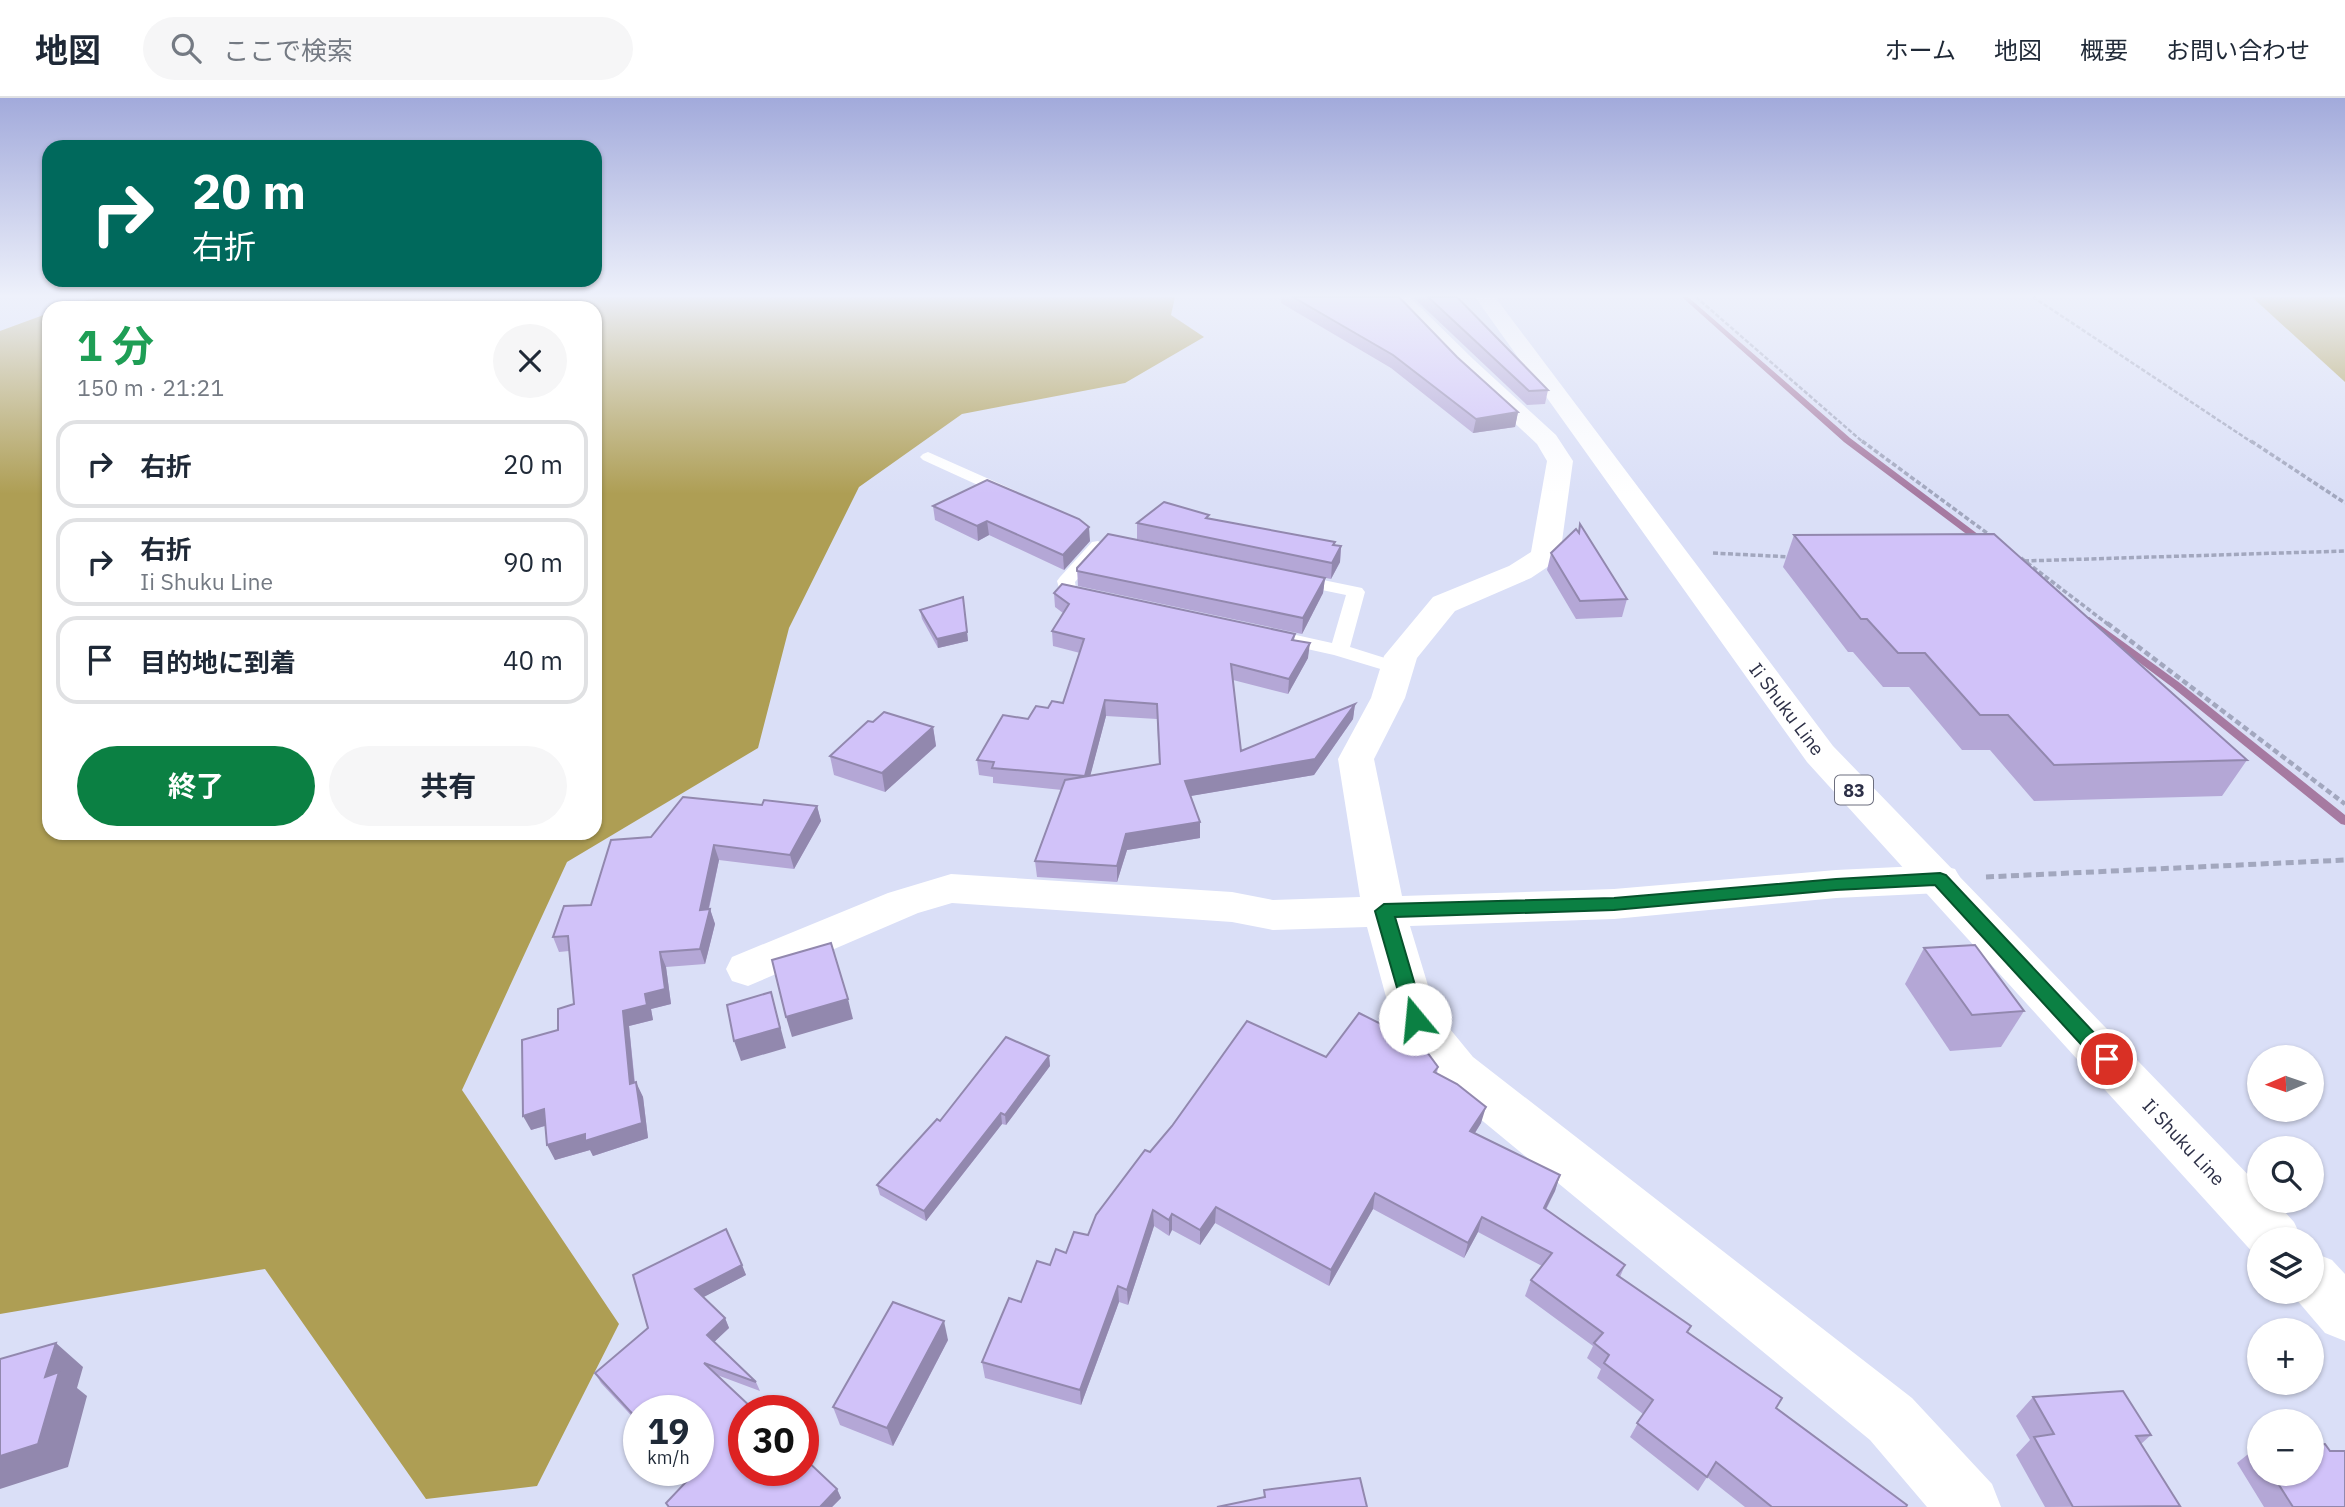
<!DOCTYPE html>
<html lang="ja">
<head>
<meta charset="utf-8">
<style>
  body { margin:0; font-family:"IBM Plex Sans","Noto Sans JP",sans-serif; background:#f6f6f7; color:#1f2937; height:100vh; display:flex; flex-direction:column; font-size:26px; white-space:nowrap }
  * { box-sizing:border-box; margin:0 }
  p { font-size:23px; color:#747a83 }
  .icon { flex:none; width:38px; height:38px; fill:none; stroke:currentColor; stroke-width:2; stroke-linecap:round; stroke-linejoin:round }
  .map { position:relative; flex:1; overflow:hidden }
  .drawer { position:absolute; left:42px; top:203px; width:560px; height:539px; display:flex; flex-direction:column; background:#fff; border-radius:21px; box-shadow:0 2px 5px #0004 }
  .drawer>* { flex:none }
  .hud { position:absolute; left:42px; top:42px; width:560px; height:147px; border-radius:21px; box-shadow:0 2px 5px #0004; background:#00695c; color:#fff; overflow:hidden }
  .needle { width:46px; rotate:268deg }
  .controls { position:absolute; left:2247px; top:947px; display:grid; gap:14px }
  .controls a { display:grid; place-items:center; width:77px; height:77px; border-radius:50%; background:#fff; box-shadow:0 2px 5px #0004; font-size:35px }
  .speed { position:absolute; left:623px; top:1297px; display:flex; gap:14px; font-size:35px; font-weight:700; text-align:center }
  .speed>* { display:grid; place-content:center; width:91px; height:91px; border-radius:50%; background:#fff; box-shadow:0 2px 5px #0004; line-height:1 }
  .speed small { font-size:18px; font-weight:400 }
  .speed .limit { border:10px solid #d22; background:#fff; color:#111 }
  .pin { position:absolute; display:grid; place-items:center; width:60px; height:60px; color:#fff; margin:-30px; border:4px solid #fff; border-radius:50%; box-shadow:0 2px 7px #0007 }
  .me { position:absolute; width:77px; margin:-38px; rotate:343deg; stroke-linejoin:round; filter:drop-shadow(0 0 5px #0008) }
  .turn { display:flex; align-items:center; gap:24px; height:147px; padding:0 35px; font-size:32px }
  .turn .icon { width:91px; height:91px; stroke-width:2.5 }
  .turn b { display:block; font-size:49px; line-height:60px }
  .round { display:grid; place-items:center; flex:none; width:74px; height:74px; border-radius:37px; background:#f6f6f7 }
  .overview { display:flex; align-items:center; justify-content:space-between; height:119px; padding:0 35px }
  h1 { font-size:42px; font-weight:700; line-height:52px; color:#1e9e55 }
  .button { display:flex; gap:14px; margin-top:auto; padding:14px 35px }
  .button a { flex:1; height:80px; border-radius:42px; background:#0b8043; color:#fff; font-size:28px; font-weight:700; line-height:80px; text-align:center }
  .button a+a { background:#f6f6f7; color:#1f2937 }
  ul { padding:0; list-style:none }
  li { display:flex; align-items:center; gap:21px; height:88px; margin:0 14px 10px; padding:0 21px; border:4px solid #e0e1e3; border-radius:21px }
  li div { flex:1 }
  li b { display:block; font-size:26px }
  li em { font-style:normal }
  header { display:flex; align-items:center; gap:42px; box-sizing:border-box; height:98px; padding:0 35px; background:#fff; border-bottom:2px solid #e0e1e3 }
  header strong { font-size:33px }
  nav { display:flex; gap:38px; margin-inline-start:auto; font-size:24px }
  .search { width:490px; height:63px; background:#f6f6f7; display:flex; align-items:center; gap:18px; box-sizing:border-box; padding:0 24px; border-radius:38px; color:#747a83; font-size:26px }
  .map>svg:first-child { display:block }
  .forest { fill:#ae9e54 }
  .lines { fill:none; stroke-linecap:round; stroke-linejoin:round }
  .stream { fill:#a67aa1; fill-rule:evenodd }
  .path-far3 { stroke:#a2a7be; stroke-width:2.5; stroke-dasharray:4.5 2; stroke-linecap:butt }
  .path-far2 { stroke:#a2a7be; stroke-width:3.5; stroke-dasharray:5 2.5; stroke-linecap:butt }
  .path-far1 { stroke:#a2a7be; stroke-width:4.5; stroke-dasharray:6 3.5; stroke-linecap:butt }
  .path { stroke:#a2a7be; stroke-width:5; stroke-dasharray:8 4.5; stroke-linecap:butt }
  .service { fill:#fff; fill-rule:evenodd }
  .minor { fill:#fff; fill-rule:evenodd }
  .primary { fill:#fff; fill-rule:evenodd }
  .wall { fill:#b4a7d6; fill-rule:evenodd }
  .shaded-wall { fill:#9288ae }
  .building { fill:#d1c2f9; stroke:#9288ae; stroke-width:2 }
  .route { fill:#0b8043; stroke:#07532c; stroke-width:2 }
  .labels { text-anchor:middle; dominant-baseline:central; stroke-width:5; stroke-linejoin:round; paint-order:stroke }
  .shield { fill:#fff; stroke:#6c6e7e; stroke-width:2 }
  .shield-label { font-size:18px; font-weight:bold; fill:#2d3047 }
  .street-label { font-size:19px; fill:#2d3047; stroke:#fff }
</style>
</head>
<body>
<header>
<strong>地図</strong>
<div class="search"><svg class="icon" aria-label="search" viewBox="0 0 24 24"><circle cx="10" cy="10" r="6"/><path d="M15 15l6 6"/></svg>ここで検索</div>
<nav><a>ホーム</a><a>地図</a><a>概要</a><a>お問い合わせ</a></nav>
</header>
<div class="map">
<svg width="2345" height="1409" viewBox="0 0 2345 1409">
  <rect width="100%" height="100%" fill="#dadff7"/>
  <!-- forest -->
  <g class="forest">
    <polygon points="96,199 1175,199 1171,217 1204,239 1125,285 962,316 859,389 789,530 758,650 567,764 462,992 619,1226 537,1388 426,1401 265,1171 0,1216 0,233 49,215 49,735 595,735 595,210 64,210"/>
    <polygon points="2252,199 2345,199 2345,284"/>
  </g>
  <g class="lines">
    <!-- stream -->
    <g class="stream">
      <polygon points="1682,199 1688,199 1850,340 1987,443 1987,447 1981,447 1844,344"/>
      <polygon points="2089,519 2180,585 2345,717 2345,727 2341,726 2172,589 2085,524 2085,520"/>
    </g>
    <!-- path-far3 -->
    <g class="path-far3">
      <polyline points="1696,199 1864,345"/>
      <polyline points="2033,199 2253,345"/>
    </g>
    <!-- path-far2 -->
    <g class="path-far2">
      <polyline points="1862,343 1991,438"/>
      <polyline points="2251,343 2345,405"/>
      <polyline points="1713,455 1791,459"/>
      <polyline points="2021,460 2109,527"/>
      <polyline points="2024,463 2345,453"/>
    </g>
    <!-- path-far1 -->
    <polyline class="path-far1" points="2107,525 2345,706"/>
    <!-- path -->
    <polyline class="path" points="1986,779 2345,762"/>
    <!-- service -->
    <g class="service">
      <polygon points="928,354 1016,393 1018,396 1010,401 1004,399 923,362 920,359 923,356"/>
      <polygon points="1098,443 1107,448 1075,484 1076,490 1096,495 1099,499 1096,503 1090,505 1061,497 1057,483 1060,479 1092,444"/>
      <polygon points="1294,476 1362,490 1365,494 1350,549 1404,566 1407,570 1404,574 1397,576 1334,557 1257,540 1254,536 1264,530 1332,545 1346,497 1288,485 1285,481 1288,477"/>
    </g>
    <!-- minor -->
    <polygon class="minor" points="1389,199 1410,199 1473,261 1556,337 1573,363 1560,458 1555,464 1531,480 1455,513 1417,560 1405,600 1374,661 1402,798 1614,791 1836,772 1940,767 1955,771 1961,781 1955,791 1940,795 1836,800 1614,821 1410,828 1436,914 1473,959 1912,1300 1992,1386 2001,1409 1927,1409 1870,1342 1439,987 1392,921 1367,829 1273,832 1232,824 952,805 918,815 748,888 732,883 726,871 732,859 888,795 951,776 1232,794 1273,802 1360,799 1338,661 1371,600 1384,558 1433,499 1509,468 1531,454 1547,363 1537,346 1457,271"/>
    <!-- primary -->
    <g class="primary">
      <polygon points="1475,199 1495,199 1833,648 2259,1088 2259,1102 2274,1102 2294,1124 2302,1141 2259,1141 2259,1160 2256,1158 1807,664"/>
      <polygon points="2312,1154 2332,1162 2345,1176 2345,1243 2325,1235 2290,1194 2312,1194"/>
    </g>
  </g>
  <!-- wall -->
  <g class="wall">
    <polygon points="1281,199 1399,199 1457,259 1518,314 1515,329 1473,335 1391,270 1281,205"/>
    <polygon points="1413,199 1457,199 1548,292 1545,306 1527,307"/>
    <polygon points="933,408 1090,443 1064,472 989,437 978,443 935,422"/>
    <polygon points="1209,420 1341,448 1340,464 1331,481 1137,441 1137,425"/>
    <polygon points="1580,426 1627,501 1622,519 1576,521 1547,472 1551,455 1579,435"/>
    <polygon points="1794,437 2247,662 2222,698 2034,703 1990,652 1962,652 1909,589 1883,589 1853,554 1848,554 1783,469"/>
    <polygon points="1077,470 1325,480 1323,495 1302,536 1078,488"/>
    <path d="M1054,495L1295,536L1294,543L1308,560L1288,596L1233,582L1241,653L1355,606L1353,621L1314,677L1190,698L1200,740L1127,752L1117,784L1037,779L1035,763L1062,692L993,685V679L979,677L977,662L1028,621L1048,610L1063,605L1080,555L1053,548L1052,533L1063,515L1055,509ZM1106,618L1157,621L1159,666L1090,678Z"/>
    <polygon points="963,499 968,543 938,550 922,521 920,512"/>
    <polygon points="873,624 933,629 936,648 885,694 834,677 830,658"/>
    <polygon points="817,708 821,723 794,771 719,762 709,811 710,811 715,826 705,866 666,869 671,906 651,911 653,922 629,928 635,985 643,999 648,1040 593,1058 590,1052 555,1062 545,1028 531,1032 558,932 574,906 569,853 559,854 553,839 591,807 651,739"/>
    <polygon points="1924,850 2024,913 2001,949 1950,953 1905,886"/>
    <polygon points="1049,958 1050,968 1006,1027 1002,1026 926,1123 880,1097 877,1087 940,1023"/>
    <polygon points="1326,959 1438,969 1437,975 1481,1025 1475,1035 1560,1077 1555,1093 1546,1112 1625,1167 1620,1179 1691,1228 1688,1234 1776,1310 1906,1409 1745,1409 1707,1379 1698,1393 1630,1339 1643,1316 1597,1280 1601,1271 1587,1260 1593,1248 1525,1198 1531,1182 1542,1168 1478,1134 1464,1160 1373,1111 1329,1188 1215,1125 1200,1147 1172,1132 1169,1138 1154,1128 1128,1207 1119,1204 1081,1307 985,1280 982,1264 1021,1204 1050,1167 1088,1137 1150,1054"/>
    <polygon points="726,1131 746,1177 703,1199 725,1220 729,1230 714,1244 756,1284 760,1293 717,1277 837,1391 841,1400 832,1409 668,1409 666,1405 686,1384 679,1372 698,1372 639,1312 639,1326 601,1285 595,1275 648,1230"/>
    <polygon points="948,1242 893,1348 840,1327 833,1309"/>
    <polygon points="2033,1299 2151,1337 2141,1346 2180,1408 2045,1409 2016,1357 2030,1342 2016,1318"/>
    <polygon points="2257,1349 2259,1349 2259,1376 2312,1376 2345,1409 2264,1409 2237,1365"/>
  </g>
  <!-- shaded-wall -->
  <g class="shaded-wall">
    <polygon points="1518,314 1515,329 1473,335 1476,321"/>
    <polygon points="987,423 989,437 978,443 977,428"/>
    <polygon points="1089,429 1090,443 1064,472 1063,457"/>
    <polygon points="1341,448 1340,464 1331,481 1332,465"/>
    <polygon points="1325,480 1323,495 1302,536 1303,520"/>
    <polygon points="967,534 968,543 938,550 937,541"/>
    <polygon points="1310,545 1308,560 1288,596 1289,581"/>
    <polygon points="1105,602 1106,618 1086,694 1085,678"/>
    <polygon points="1355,606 1353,621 1314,677 1185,699 1185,683"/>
    <polygon points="933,629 936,648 885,694 882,675"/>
    <polygon points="817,708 821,723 794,771 790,757"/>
    <polygon points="1200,724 1200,740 1127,752 1117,784 1117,768 1126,736"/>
    <polygon points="714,747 719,762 705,827 700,812"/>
    <polygon points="710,811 715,826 705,866 700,851"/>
    <polygon points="660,854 666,869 671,906 651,911 653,922 629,928 636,1001 630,986 623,913"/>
    <polygon points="771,894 786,950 741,963 734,943"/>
    <polygon points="848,901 853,921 792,939 786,919"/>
    <polygon points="1049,958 1050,968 1006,1027 1005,1017"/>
    <polygon points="636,984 643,999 648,1040 593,1058 590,1052 555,1062 547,1047"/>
    <polygon points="1486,1009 1481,1025 1466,1049 1470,1033"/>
    <polygon points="544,1011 551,1026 531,1032 523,1018"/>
    <polygon points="1001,1015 1002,1026 926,1123 924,1113"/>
    <polygon points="1560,1077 1555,1093 1538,1126 1544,1110"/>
    <polygon points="1375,1095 1373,1111 1329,1188 1331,1172"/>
    <polygon points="1216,1109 1215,1125 1200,1147 1200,1132"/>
    <polygon points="1153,1112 1154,1128 1128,1207 1127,1192"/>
    <polygon points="1172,1116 1172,1132 1169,1138 1169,1122"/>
    <polygon points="1482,1119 1478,1134 1464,1160 1468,1145"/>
    <polygon points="742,1167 746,1177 700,1201 695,1191"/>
    <polygon points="1118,1188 1119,1204 1081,1307 1080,1292"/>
    <polygon points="725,1220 729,1230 711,1247 707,1237"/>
    <polygon points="944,1223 948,1242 893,1348 887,1330"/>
    <polygon points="56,1245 83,1269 77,1290 87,1298 68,1369 0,1391 0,1358 45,1279"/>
    <polygon points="837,1391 841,1400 832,1409 820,1409"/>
  </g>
  <!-- building -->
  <g class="building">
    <polygon points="1293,199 1399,199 1457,259 1518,314 1476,321 1393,257"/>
    <polygon points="1428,199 1457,199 1548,292 1529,293"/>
    <polygon points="987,382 1079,421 1089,429 1063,457 987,423 977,428 933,408"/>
    <polygon points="1164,404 1209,417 1206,420 1335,444 1333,447 1341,448 1332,465 1137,425"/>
    <polygon points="1580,426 1627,501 1580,503 1551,455 1576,431 1579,435"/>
    <polygon points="1108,436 1325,480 1303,520 1077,473 1077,470"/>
    <polygon points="1994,436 2247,662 2054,667 2008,617 1980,617 1925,555 1898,555 1867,521 1861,521 1794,437"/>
    <polygon points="1062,486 1295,536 1292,542 1310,545 1289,581 1231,566 1241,653 1355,606 1315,661 1185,683 1200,724 1126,736 1117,768 1035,763 1065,682 1160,666 1157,606 1105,602 1085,678 992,670 994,664 977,662 1003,617 1028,621 1036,608 1048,610 1052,603 1063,605 1084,541 1052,533 1069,506 1054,495"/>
    <polygon points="963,499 967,534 937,541 920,512"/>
    <polygon points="884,614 933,629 882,675 830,658 868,623 873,624"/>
    <polygon points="683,699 762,707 764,702 817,708 790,757 714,747 700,812 710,811 700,851 660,854 665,891 645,896 647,907 623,913 630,986 636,984 642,1025 585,1043 585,1036 547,1047 544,1011 523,1018 522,942 558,932 558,911 574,906 568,838 553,839 564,808 591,807 611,742 651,739"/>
    <polygon points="831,845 848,901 786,919 772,862"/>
    <polygon points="1975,847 2024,913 1972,917 1924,850"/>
    <polygon points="771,894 780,930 734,943 727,907"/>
    <polygon points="1359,915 1403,937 1427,954 1438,969 1434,974 1457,986 1486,1009 1470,1033 1560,1077 1544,1110 1625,1167 1617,1177 1691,1228 1687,1234 1782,1300 1776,1310 1907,1407 1906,1409 1772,1409 1716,1364 1707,1379 1637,1325 1653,1302 1604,1265 1609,1257 1594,1245 1603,1235 1531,1182 1552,1155 1482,1119 1468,1145 1375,1095 1331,1172 1216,1109 1200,1132 1172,1116 1169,1122 1153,1112 1127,1192 1118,1188 1080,1292 982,1264 1009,1200 1021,1204 1037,1163 1050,1167 1056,1151 1066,1155 1074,1134 1088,1137 1096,1117 1145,1052 1150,1054 1172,1028 1247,923 1326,959"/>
    <polygon points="1006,939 1049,958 1005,1017 1001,1015 924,1113 877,1087 937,1021 940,1023"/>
    <polygon points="726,1131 742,1167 695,1191 725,1220 707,1237 756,1284 704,1265 754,1312 744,1312 744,1372 803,1372 803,1359 837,1391 820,1409 669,1409 666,1405 687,1383 679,1372 698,1372 698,1312 639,1312 639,1323 595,1275 648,1230 633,1177"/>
    <polygon points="893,1204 944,1223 887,1330 833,1309"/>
    <polygon points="56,1245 45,1279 59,1274 38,1346 0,1358 0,1261"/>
    <polygon points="2123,1293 2151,1337 2136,1338 2180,1408 2073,1409 2034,1339 2054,1336 2033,1299"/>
    <polygon points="2325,1346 2330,1353 2345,1353 2345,1409 2293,1409 2272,1376 2312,1376 2312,1347"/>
    <polygon points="1360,1380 1367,1409 1217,1409 1265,1399 1264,1392"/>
  </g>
  <!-- sky -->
  <linearGradient id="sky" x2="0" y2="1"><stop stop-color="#a2aadb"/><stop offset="0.5" stop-color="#eef1fb"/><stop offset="1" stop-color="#eef1fb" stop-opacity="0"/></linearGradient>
  <rect width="2345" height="396" fill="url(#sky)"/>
  <!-- route -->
  <polygon class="route" points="1940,775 1946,777 2114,956 2117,961 2114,967 2107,969 2100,967 1935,787 1836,792 1614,812 1395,819 1425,921 1422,926 1415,929 1409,926 1406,921 1375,813 1384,806 1614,800 1836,781"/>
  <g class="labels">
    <!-- shield labels -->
    <rect class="shield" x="1835" y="677.5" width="38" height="29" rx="5"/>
    <g class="shield-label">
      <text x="1854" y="692">83</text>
    </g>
    <!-- street labels -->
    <g class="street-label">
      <text transform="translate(1787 611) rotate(53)">Ii Shuku Line</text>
      <text transform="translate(2184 1044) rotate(47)">Ii Shuku Line</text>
    </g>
  </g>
</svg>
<div class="controls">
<a><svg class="needle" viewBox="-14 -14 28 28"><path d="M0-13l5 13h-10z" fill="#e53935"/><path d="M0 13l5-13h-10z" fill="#747a83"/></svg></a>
<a><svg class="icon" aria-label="search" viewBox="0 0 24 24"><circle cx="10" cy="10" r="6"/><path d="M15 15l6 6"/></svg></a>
<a><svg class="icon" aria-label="layers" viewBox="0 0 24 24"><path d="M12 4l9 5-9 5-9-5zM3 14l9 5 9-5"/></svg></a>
<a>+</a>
<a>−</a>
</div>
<div class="speed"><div>19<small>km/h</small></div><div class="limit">30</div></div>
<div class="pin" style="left:2107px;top:961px;background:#d93025"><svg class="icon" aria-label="arrive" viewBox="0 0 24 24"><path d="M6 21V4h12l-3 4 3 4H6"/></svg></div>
<svg class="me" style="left:1415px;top:921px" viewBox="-20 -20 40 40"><circle r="19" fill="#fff"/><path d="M0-13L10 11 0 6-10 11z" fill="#0b8043"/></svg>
<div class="hud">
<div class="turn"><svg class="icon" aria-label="right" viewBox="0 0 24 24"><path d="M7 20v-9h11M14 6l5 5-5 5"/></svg><div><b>20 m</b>右折</div></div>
</div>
<section class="drawer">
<div class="overview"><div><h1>1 分</h1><p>150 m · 21:21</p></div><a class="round"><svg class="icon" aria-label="close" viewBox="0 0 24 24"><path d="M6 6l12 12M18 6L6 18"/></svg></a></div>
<ul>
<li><svg class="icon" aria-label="right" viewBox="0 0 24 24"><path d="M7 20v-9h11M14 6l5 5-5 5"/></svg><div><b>右折</b></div><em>20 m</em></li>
<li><svg class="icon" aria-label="right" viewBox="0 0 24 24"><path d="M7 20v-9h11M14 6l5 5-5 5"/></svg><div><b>右折</b><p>Ii Shuku Line</p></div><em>90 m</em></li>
<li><svg class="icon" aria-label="arrive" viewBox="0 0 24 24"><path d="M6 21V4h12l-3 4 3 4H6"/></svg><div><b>目的地に到着</b></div><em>40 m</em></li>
</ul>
<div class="button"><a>終了</a><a>共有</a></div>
</section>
</div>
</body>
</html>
